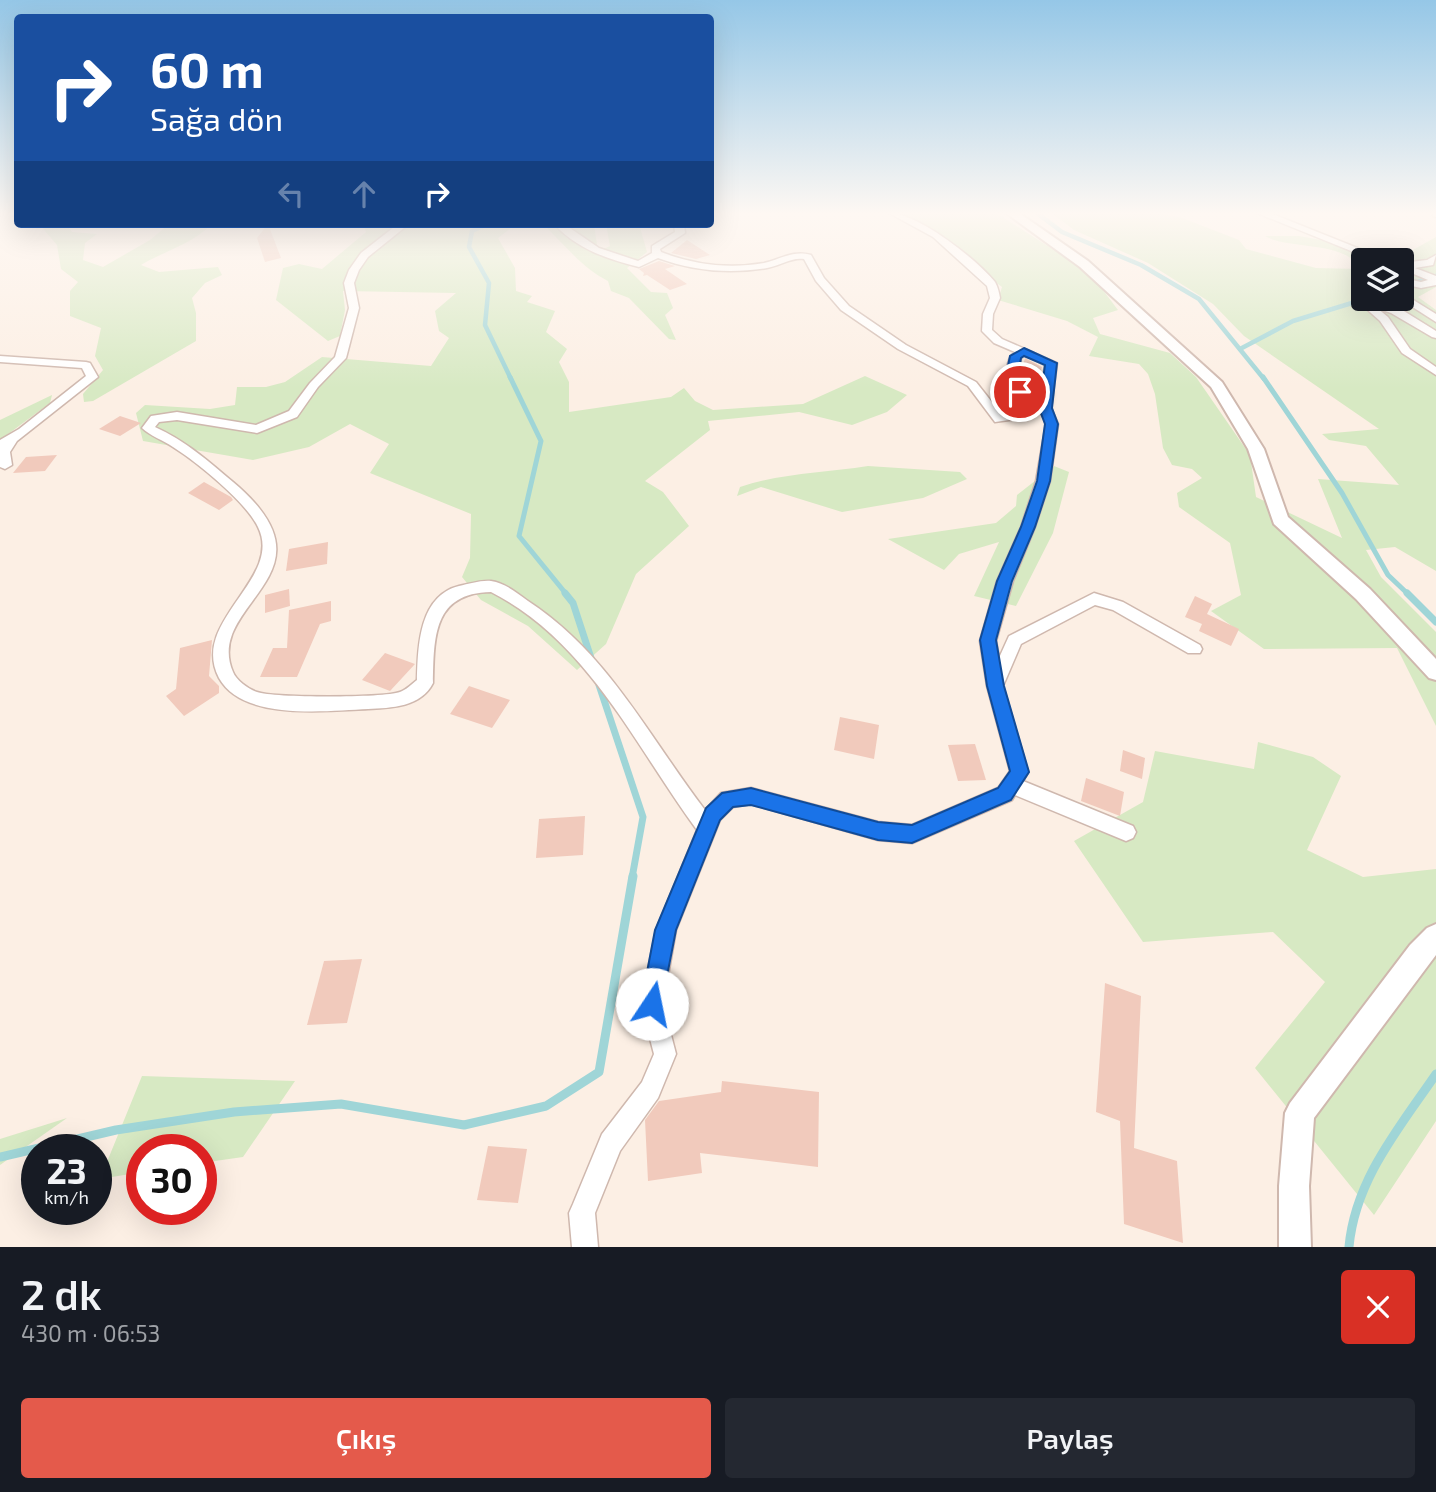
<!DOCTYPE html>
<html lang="tr">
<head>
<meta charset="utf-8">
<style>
  body { margin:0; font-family:"Exo 2",sans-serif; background:#242831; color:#f1f3f6; height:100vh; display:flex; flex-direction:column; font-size:26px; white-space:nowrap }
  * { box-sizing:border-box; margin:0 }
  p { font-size:23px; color:#9ea1a6 }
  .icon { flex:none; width:38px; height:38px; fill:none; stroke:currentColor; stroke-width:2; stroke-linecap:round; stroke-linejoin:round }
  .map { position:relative; height:1247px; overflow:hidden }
  .sheet { display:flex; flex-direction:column; background:#171b24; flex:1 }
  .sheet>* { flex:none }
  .hud { position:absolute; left:14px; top:14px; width:700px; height:214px; border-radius:7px; box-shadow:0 7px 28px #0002; background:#1a4fa0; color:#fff; overflow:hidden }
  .buttons { position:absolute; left:1351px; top:248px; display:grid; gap:14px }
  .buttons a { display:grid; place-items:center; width:63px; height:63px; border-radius:7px; background:#171b24; box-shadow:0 7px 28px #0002; font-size:35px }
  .speed { position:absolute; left:21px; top:1134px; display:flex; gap:14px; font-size:35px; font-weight:700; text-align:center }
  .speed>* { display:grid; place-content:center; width:91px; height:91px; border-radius:50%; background:#171b24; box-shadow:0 7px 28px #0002; line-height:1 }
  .speed small { font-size:18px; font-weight:400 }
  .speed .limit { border:10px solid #d22; background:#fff; color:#111 }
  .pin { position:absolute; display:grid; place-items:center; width:60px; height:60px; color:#fff; margin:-30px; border:4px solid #fff; border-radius:50%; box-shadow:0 2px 7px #0007 }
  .me { position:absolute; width:77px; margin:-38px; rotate:11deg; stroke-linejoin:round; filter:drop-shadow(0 0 5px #0008) }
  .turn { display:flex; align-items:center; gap:24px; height:147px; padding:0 21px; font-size:32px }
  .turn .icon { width:91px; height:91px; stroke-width:2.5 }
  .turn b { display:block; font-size:49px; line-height:60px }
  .lanes { display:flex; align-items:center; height:66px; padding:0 21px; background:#0003; justify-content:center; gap:35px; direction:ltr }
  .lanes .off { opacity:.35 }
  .round { display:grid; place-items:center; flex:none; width:74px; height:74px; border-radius:7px; background:#242831 }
  .headline { display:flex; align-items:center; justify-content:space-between; height:119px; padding:0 21px }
  h1 { font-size:42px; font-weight:600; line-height:52px }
  .action { display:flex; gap:14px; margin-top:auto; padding:14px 21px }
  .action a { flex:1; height:80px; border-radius:7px; background:#e45a4b; color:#fff; font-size:28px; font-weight:600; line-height:80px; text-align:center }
  .action a+a { background:#242831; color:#f1f3f6 }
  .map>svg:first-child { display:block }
  .green { fill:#d7e9c3; fill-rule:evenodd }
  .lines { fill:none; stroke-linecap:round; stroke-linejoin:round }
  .stream-far3 { stroke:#9fd5d7; stroke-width:4.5 }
  .stream-far2 { stroke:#9fd5d7; stroke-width:5 }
  .stream-far1 { stroke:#9fd5d7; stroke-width:7 }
  .stream { stroke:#9fd5d7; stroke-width:9 }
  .building { fill:#f1cabc }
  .minor-casing { stroke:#cfb8ae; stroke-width:3 }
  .tertiary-casing { stroke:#cfb8ae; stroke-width:4 }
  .minor { fill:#fff; fill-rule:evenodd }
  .tertiary { fill:#fff; fill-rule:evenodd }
  .route { fill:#1a73e8; stroke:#114b97; stroke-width:2 }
</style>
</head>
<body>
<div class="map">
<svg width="1436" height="1247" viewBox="0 0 1436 1247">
  <rect width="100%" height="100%" fill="#fcefe4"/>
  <!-- green -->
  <g class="green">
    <path d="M901,213H996L1090,273L1118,310L1093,318L1100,334L1170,353L1196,377L1250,455L1256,497L1342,538L1318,479L1399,485L1366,446L1329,440L1322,434L1379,429L1244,336L1213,304L1148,263L1074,230L1052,213H1148L1177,216L1239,240L1246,249L1316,268L1360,269C1346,240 1289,250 1265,236H1299L1366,248L1386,255H1404L1436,237V287L1418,297L1436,310V571L1395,547L1366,550L1381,577L1436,632V726L1397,648L1264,649L1211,611L1241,595L1230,543L1179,507L1177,493L1202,478L1192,469L1172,465L1163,448L1155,394L1148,374L1139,364L1089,356L1098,337L1067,321L998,300L1002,287L970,263L938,232ZM1363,261H1402V299H1363Z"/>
    <path d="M39,224H66L72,232L97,234L85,243L83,260L103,267L150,240L169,224H212C189,246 168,249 141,265L159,272L218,267L222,275L205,283L192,298L196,313V341L93,401L84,402L83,394L103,370L95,356L101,328L70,316V291L78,282L61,269L57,245Z"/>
    <polygon points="363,224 516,224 498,238 515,268 516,291 532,296 527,302 555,311 546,332 567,349 559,362 569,382 569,412 671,397 684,388 695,401 713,410 803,404 865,376 907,395 887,412 852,425 799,412 708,421 710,430 645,481 663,492 689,526 636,574 606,644 577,670 528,626 481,600 462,577 470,558 471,514 370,473 389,444 350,424 309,447 253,460 143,441 136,413 145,405 210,409 235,405 237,387 266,387 285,382 322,357 431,366 449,338 439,331 435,311 456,293 343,291 345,310 340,336 328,341 276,300 283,268 299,264 322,269 366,232"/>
    <path d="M543,224H594L597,245L602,250L610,246L606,224H639L647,252L627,268L651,292L667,293L673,308L665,315L676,340L669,339L629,298L611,291L608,281C582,268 564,244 543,224Z"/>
    <polygon points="52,395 50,403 0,440 0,420"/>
    <path d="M868,466L960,472L967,479L923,498L842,512L761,487L737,496L740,487C781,473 825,473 868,466Z"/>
    <polygon points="1054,466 1069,472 1053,533 1016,606 974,596 999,542 959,554 944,570 888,539 996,523 1016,506 1017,495"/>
    <polygon points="1258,742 1313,757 1341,776 1307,850 1363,877 1436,869 1436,1121 1374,1215 1255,1068 1325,982 1273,932 1143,942 1074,841 1143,802 1155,751 1254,769"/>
    <polygon points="142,1076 295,1081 243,1157 201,1163 201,1150 142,1150 142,1172 100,1179"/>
    <polygon points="67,1118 0,1165 0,1139"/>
  </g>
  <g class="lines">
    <!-- stream-far3 -->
    <g class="stream-far3">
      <polyline points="1037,213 1062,232 1141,265 1199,299 1264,379"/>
      <polyline points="487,224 472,231 469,247 489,283 485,325 511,379"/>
      <polyline points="1402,287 1436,276"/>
      <polyline points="1240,349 1293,321 1365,299"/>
    </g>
    <!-- stream-far2 -->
    <g class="stream-far2">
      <polyline points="510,377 541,441 519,536 567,595"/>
      <polyline points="1263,377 1342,493 1388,575 1409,595"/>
    </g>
    <!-- stream-far1 -->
    <g class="stream-far1">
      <polyline points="565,593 573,603 592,661"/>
      <polyline points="1407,593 1436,622"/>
      <polyline points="599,685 643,817 632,878"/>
    </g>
    <!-- stream -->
    <g class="stream">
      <polyline points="0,1157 116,1130 234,1112 341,1104 464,1125 546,1106 599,1072 633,876"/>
      <path d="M1349,1247C1355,1180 1399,1128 1436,1074"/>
    </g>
  </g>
  <!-- building -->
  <g class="building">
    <polygon points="268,224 281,258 265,262 257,238"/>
    <polygon points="687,240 710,255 696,259 671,253"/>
    <polygon points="659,261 675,266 665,269 687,284 670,290 647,275 643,276 644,273 639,269"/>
    <polygon points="1025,358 1042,367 1039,377 1021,373"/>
    <polygon points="120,416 141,423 120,436 99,429"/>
    <polygon points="57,455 45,471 13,473 26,457"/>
    <polygon points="204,482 231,497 233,500 219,510 188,493"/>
    <polygon points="328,542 327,564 286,571 289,549"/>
    <polygon points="289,589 290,606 265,613 265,595"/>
    <polygon points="1195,596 1212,604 1204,620 1207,614 1239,629 1231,646 1199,631 1202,624 1185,617"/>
    <polygon points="331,601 331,621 320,624 297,677 260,677 273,648 287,648 289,610"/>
    <polygon points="212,640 209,676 219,686 219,693 184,716 166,696 176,689 180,648"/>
    <polygon points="385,653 415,664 390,691 362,680"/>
    <polygon points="469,686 510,700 492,728 450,714"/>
    <polygon points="840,717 879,725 874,759 834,750"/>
    <polygon points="975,744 986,780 958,781 948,745"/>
    <polygon points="1123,750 1145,758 1142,779 1120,771"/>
    <polygon points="1086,778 1124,792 1120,816 1081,801"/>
    <polygon points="585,816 583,855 536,858 539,819"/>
    <polygon points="362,959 347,1023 307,1025 324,961"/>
    <polygon points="1105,983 1141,996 1134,1148 1177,1161 1183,1243 1124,1224 1120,1121 1096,1112"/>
    <polygon points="722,1081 819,1092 818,1167 700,1153 702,1173 648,1181 645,1120 659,1101 721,1092"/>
    <polygon points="488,1146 527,1149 518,1203 477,1200"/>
  </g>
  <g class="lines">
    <!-- minor casing -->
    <g class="minor-casing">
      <g id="minor">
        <path d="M889,213C918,213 976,259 995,282C998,287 999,293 1000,298L993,314L992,330L1002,339L1057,363L1051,408L1058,424L1050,481L1035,527L1013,581L996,641L999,658L1009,636L1094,593L1123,602L1200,645L1202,649L1200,653H1188L1113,610L1095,605L1021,644L1003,686L1028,772L1023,781L1133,826L1136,832L1133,838L1126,841L1015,795L1012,800L912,843L878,840L751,804L733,807L720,820L676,930L663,1004L676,1054L658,1098L620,1151L595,1213L598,1247H572L569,1213L573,1204L602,1134L642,1082L654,1054L641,1004L656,930L697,830C635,746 589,642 491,592C433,593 434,637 433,683C421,707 391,708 368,709C325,711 243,721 219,678C189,621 284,579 258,527C246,502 197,462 173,447C163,440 150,436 142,428L151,416L177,412L256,425L289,411L310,383L335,357L349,308L344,283L349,270L361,253L398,224H409L368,257L359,270L354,283L359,308L346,358L318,387L297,417L257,433L177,420L159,422L155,427C186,441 208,461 233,482C344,575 203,602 233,672C236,680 248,689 257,692C273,698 384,698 400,692C406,690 412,684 417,680C418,646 419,596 459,586C469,584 481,580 491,581C505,583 517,593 528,601C608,653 649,737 705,810L721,793L751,788L878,822L912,825L998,788L1010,771L987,686L980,641L997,581L1021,527L1036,481L1046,424L1039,408L1045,365L1025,355L1021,358L1018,375L1028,402L1016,419L995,422L968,386L898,349L841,310L816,281L804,259C791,257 780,266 767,268C730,274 693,271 658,258L639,267C607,259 577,249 554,224H564L599,248L638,261L652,253V246L675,232L674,224H684L685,233L660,249L661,252C694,265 729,269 764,263C781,259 793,250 811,255L824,278L849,306L906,345L976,382L1002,415L1008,413L1016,402C1010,386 1000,365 1015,352L994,343L982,331L983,314L990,298L987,286L933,237Z"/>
        <polygon points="1257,213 1270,213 1390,261 1376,261"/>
        <polygon points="1432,213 1436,213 1436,217 1433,216"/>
        <polygon points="1436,255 1433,265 1415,268 1436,276 1436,285 1421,288 1402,284 1402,278 1421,282 1428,280 1402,269 1402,263 1427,260"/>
        <polygon points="1402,293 1436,314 1436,322 1400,299"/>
        <polygon points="1377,302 1399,308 1436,331 1436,338 1432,337 1391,313 1377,308 1388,317 1410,349 1436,367 1436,375 1402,353 1380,321 1362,305"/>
        <polygon points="0,356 86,362 90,363 98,377 17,441 10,452 12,465 5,469 0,467 0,440 19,429 86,376 82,368 0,362"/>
      </g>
    </g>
    <!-- tertiary casing -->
    <g class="tertiary-casing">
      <g id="tertiary">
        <polygon points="1006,213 1019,213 1088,261 1222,382 1264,449 1288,517 1370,589 1436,659 1436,680 1429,678 1356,599 1274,524 1248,449 1211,387 1080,267"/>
        <polygon points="1436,924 1436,955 1314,1118 1309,1186 1311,1247 1279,1247 1279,1186 1285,1113 1290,1103 1410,945 1427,928"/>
      </g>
    </g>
    <!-- minor -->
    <use href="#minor" class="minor"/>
    <!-- tertiary -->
    <use href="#tertiary" class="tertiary"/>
  </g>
  <!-- sky -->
  <linearGradient id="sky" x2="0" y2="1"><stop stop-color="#95c7e7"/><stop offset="0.55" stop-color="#fef8f3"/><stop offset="1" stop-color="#fef8f3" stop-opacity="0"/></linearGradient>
  <rect width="1436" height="388" fill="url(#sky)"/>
  <!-- route -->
  <polygon class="route" points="1024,348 1057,363 1052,408 1058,424 1050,481 1035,527 1012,581 996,640 1004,686 1029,772 1011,800 912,843 878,840 751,805 733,807 720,820 676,930 660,1012 652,1015 644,1012 641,1004 655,930 706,808 722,793 751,788 878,822 912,825 998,788 1010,771 987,686 980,640 997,581 1021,527 1037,481 1045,424 1039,408 1045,365 1024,356 1021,358 1018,375 1024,394 1015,394 1006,375 1010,356"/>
</svg>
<div class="buttons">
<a><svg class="icon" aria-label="layers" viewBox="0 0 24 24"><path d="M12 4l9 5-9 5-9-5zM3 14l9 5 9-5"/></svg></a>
</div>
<div class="speed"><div>23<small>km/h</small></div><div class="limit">30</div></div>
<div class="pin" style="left:1020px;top:392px;background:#d93025"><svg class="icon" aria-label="arrive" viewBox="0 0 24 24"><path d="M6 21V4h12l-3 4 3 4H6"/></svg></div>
<svg class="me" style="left:652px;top:1004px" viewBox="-20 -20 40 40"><circle r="19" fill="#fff"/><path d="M0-13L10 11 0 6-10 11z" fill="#1a73e8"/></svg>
<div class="hud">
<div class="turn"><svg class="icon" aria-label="right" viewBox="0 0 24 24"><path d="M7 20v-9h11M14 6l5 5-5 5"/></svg><div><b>60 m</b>Sağa dön</div></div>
<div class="lanes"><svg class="icon off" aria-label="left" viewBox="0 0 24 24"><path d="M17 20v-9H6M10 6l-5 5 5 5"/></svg><svg class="icon off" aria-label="ahead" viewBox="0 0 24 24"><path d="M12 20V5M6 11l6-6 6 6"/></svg><svg class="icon" aria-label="right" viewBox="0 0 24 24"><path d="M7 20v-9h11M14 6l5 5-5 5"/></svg></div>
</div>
</div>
<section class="sheet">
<div class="headline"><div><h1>2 dk</h1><p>430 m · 06:53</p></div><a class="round" style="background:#d93025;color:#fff"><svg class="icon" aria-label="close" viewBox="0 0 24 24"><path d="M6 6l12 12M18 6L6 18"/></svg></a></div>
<div class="action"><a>Çıkış</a><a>Paylaş</a></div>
</section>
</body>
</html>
